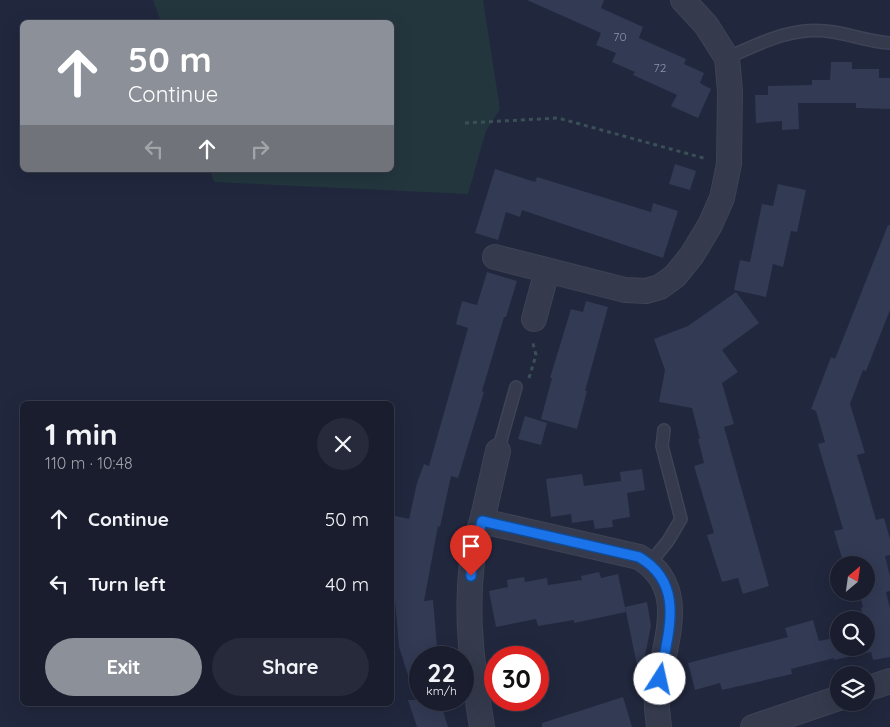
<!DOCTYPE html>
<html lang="en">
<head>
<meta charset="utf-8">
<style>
  body { margin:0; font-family:Quicksand,sans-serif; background:#262a3a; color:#f1f3f6; height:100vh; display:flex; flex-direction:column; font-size:19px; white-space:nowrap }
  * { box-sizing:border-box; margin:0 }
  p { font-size:16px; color:#9fa2aa }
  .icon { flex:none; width:28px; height:28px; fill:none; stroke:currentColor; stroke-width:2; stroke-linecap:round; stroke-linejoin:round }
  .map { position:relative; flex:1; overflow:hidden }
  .sheet { position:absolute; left:20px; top:401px; width:374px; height:305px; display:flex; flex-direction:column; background:#191d2e; border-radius:8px; box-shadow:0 5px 20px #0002,0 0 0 1px #373b4a }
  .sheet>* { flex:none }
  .guide { position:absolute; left:20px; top:20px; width:374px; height:152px; border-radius:8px; box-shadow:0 5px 20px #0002,0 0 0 1px #373b4a; background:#8c9099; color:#fff; overflow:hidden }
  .needle { width:32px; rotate:29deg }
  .controls { position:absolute; left:830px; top:556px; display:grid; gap:10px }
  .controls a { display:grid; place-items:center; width:45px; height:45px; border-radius:50%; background:#191d2e; box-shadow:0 5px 20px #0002,0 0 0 1px #373b4a; font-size:25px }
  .speed { position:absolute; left:409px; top:646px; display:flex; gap:10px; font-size:25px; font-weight:700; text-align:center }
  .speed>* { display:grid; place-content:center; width:65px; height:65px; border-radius:50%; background:#191d2e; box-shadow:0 5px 20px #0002,0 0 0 1px #373b4a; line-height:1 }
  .speed small { font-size:12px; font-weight:400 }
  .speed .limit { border:8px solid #d22; background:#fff; color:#111 }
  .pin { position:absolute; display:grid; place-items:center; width:42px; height:42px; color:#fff; margin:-51px -21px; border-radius:50% 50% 50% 0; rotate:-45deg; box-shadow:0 0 5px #0007 }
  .pin .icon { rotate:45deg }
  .me { position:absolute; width:55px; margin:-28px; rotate:10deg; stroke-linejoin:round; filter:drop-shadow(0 0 4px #0008) }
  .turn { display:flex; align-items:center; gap:18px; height:105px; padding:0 25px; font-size:22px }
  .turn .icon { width:65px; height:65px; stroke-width:2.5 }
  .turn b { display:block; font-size:35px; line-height:42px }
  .lanes { display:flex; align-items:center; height:48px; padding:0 25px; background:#0003; justify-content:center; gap:25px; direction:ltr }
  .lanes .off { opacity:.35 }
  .round { display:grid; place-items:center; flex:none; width:52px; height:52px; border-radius:26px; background:#262a3a }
  .summary { display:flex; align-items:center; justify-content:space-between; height:85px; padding:0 25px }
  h1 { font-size:30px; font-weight:700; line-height:38px }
  .cta { display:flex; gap:10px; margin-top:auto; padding:10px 25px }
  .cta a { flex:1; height:58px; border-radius:30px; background:#8c9099; color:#fff; font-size:20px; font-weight:700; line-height:58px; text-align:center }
  .cta a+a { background:#262a3a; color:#f1f3f6 }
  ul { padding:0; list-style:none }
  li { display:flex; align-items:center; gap:15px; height:65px; padding:0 25px }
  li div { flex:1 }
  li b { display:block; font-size:19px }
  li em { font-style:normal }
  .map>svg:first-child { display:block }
  .green { fill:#23363e }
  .building { fill:#323a54 }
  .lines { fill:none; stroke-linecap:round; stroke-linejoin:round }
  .service-casing { stroke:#3e4356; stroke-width:14 }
  .minor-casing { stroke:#3e4356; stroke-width:26 }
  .path { stroke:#3b4f56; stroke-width:3; stroke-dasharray:4 4; stroke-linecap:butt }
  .service { stroke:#353a4d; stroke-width:11 }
  .minor { stroke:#353a4d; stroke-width:24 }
  .route-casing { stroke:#114b97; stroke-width:12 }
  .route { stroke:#1a73e8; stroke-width:9 }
  .labels { text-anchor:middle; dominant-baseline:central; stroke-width:5; stroke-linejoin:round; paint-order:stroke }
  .number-label { font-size:12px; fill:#8e94aa }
</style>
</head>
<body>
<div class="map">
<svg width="890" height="727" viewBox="0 0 890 727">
  <rect width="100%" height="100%" fill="#21273d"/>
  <!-- green -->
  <polygon class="green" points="153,0 483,0 500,109 486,131 468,194 214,182 210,170 391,170 391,22 161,22"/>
  <!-- building -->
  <g class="building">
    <polygon points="527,0 604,0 601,8 643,27 639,38 686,59 684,64 704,73 700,83 711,89 698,118 671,106 677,95 633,75 635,72 612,62 616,53 596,45 601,33"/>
    <polygon points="831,62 852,62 852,69 879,69 879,78 890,78 890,109 856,108 856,103 798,103 799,129 782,130 782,121 756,123 755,95 768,95 768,86 812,85 812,80 830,80"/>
    <polygon points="675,164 696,171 690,190 669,184"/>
    <polygon points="495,169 535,182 537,177 651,212 653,203 678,211 663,258 522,210 520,217 506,212 498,240 475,233"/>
    <polygon points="778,184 806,190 797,232 791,231 783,267 773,264 766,297 734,290 740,260 750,262 762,204 773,206"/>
    <polygon points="888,225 890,225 890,310 866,371 863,370 850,404 865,453 857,455 863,475 876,520 884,518 890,539 890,555 885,556 890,576 890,591 886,592 890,609 890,657 873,660 871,652 834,660 834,658 791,669 792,674 722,690 720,683 695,690 688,663 788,637 785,628 813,620 819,641 839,637 839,648 866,648 866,620 864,620 861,608 863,607 859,592 866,592 866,565 844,565 834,531 843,529 818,444 825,442 816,411 811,409 831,357 835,359"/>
    <polygon points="487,272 517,281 506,317 504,317 482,391 484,392 458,478 451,476 440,527 438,526 424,601 433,600 438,658 420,658 420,699 416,700 399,647 393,577 391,577 391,515 409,519 417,483 424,464 429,466 468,328 456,324 462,301 477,305"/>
    <polygon points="736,292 759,323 722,350 738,372 722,383 734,424 724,427 769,586 743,594 738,578 722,582 707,535 714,533 694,466 704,463 698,439 700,439 692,408 659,402 665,370 654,339 688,326"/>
    <polygon points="586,301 608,307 585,391 587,391 577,429 541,419 552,378 550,378 571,309 583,312"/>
    <polygon points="525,416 547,423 541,445 518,439"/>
    <polygon points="642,469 645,490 627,493 630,517 612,520 613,527 595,529 593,520 572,523 571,514 551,517 546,479 582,474 584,486 621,481 620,472"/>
    <polygon points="599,572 601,578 618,574 626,612 574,623 574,620 538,626 536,619 496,627 489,591 508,587 507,580 524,577 525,582 547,578 548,585 582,580 581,576"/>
    <polygon points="647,602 651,626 640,680 625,607"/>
    <polygon points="623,697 632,727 542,727 542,723"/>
    <polygon points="408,700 429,700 432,707 441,704 448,727 417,727"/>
  </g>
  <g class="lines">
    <!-- service casing -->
    <g class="service-casing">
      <g id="service">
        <path d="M727,58C760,43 795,25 833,32C852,35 871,42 890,43"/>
        <polyline points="498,451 516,387"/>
        <polyline points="650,563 668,541 681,519 662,446 664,430"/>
      </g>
    </g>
    <!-- minor casing -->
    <g class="minor-casing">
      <g id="minor">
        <polyline points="495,257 625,290 646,291 660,287 675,276 692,255 710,225 722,198 729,164 730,91 727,58 706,25 683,0"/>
        <polyline points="534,319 547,271"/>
        <polyline points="482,521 498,451"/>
        <polyline points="866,689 890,681"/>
        <path d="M482,727C473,670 465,620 472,562C473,548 478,534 482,521L639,557C693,589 661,647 657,696C656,706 658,717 659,727"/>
        <polyline points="753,727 839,698"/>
      </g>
    </g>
    <!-- path -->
    <g class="path">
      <polyline points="465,123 558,118 707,159"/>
      <polyline points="529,378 536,355 532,340"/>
    </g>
    <!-- service -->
    <use href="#service" class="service"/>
    <!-- minor -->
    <use href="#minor" class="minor"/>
  </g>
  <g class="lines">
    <!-- route casing -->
    <g class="route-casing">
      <path id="route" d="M471,576L472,560L482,521L639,557C687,585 667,634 660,679"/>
    </g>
    <!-- route -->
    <use href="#route" class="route"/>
  </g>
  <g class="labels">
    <!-- number labels -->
    <g class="number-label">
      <text x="620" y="36">70</text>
      <text x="660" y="67">72</text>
    </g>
  </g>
</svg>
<div class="controls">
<a><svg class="needle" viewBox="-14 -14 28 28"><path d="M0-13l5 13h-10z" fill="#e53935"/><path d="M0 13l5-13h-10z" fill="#9fa2aa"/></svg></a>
<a><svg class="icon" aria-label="search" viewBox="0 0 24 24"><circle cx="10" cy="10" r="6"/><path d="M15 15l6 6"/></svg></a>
<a><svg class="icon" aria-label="layers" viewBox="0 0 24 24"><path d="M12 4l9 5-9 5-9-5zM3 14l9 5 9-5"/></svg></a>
</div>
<div class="speed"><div>22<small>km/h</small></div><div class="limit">30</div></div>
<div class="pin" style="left:471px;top:576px;background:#d93025"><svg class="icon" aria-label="arrive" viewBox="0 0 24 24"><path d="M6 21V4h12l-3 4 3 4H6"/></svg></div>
<svg class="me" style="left:660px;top:679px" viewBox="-20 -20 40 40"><circle r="19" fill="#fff"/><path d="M0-13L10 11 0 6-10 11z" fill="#1a73e8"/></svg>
<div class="guide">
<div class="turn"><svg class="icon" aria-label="ahead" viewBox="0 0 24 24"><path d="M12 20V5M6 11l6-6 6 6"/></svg><div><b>50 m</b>Continue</div></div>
<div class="lanes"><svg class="icon off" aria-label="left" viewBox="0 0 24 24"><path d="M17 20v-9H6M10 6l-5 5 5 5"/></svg><svg class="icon" aria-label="ahead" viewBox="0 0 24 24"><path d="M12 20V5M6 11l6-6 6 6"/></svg><svg class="icon off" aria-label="right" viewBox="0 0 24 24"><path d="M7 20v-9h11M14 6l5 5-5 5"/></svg></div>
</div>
<section class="sheet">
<div class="summary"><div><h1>1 min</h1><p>110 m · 10:48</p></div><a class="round"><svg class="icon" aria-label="close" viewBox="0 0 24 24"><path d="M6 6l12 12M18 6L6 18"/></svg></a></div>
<ul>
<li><svg class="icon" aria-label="ahead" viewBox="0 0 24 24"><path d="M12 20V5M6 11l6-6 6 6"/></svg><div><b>Continue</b></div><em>50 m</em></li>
<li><svg class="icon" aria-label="left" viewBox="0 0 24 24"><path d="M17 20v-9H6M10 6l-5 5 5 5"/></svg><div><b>Turn left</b></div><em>40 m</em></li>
</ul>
<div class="cta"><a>Exit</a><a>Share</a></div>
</section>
</div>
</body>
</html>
